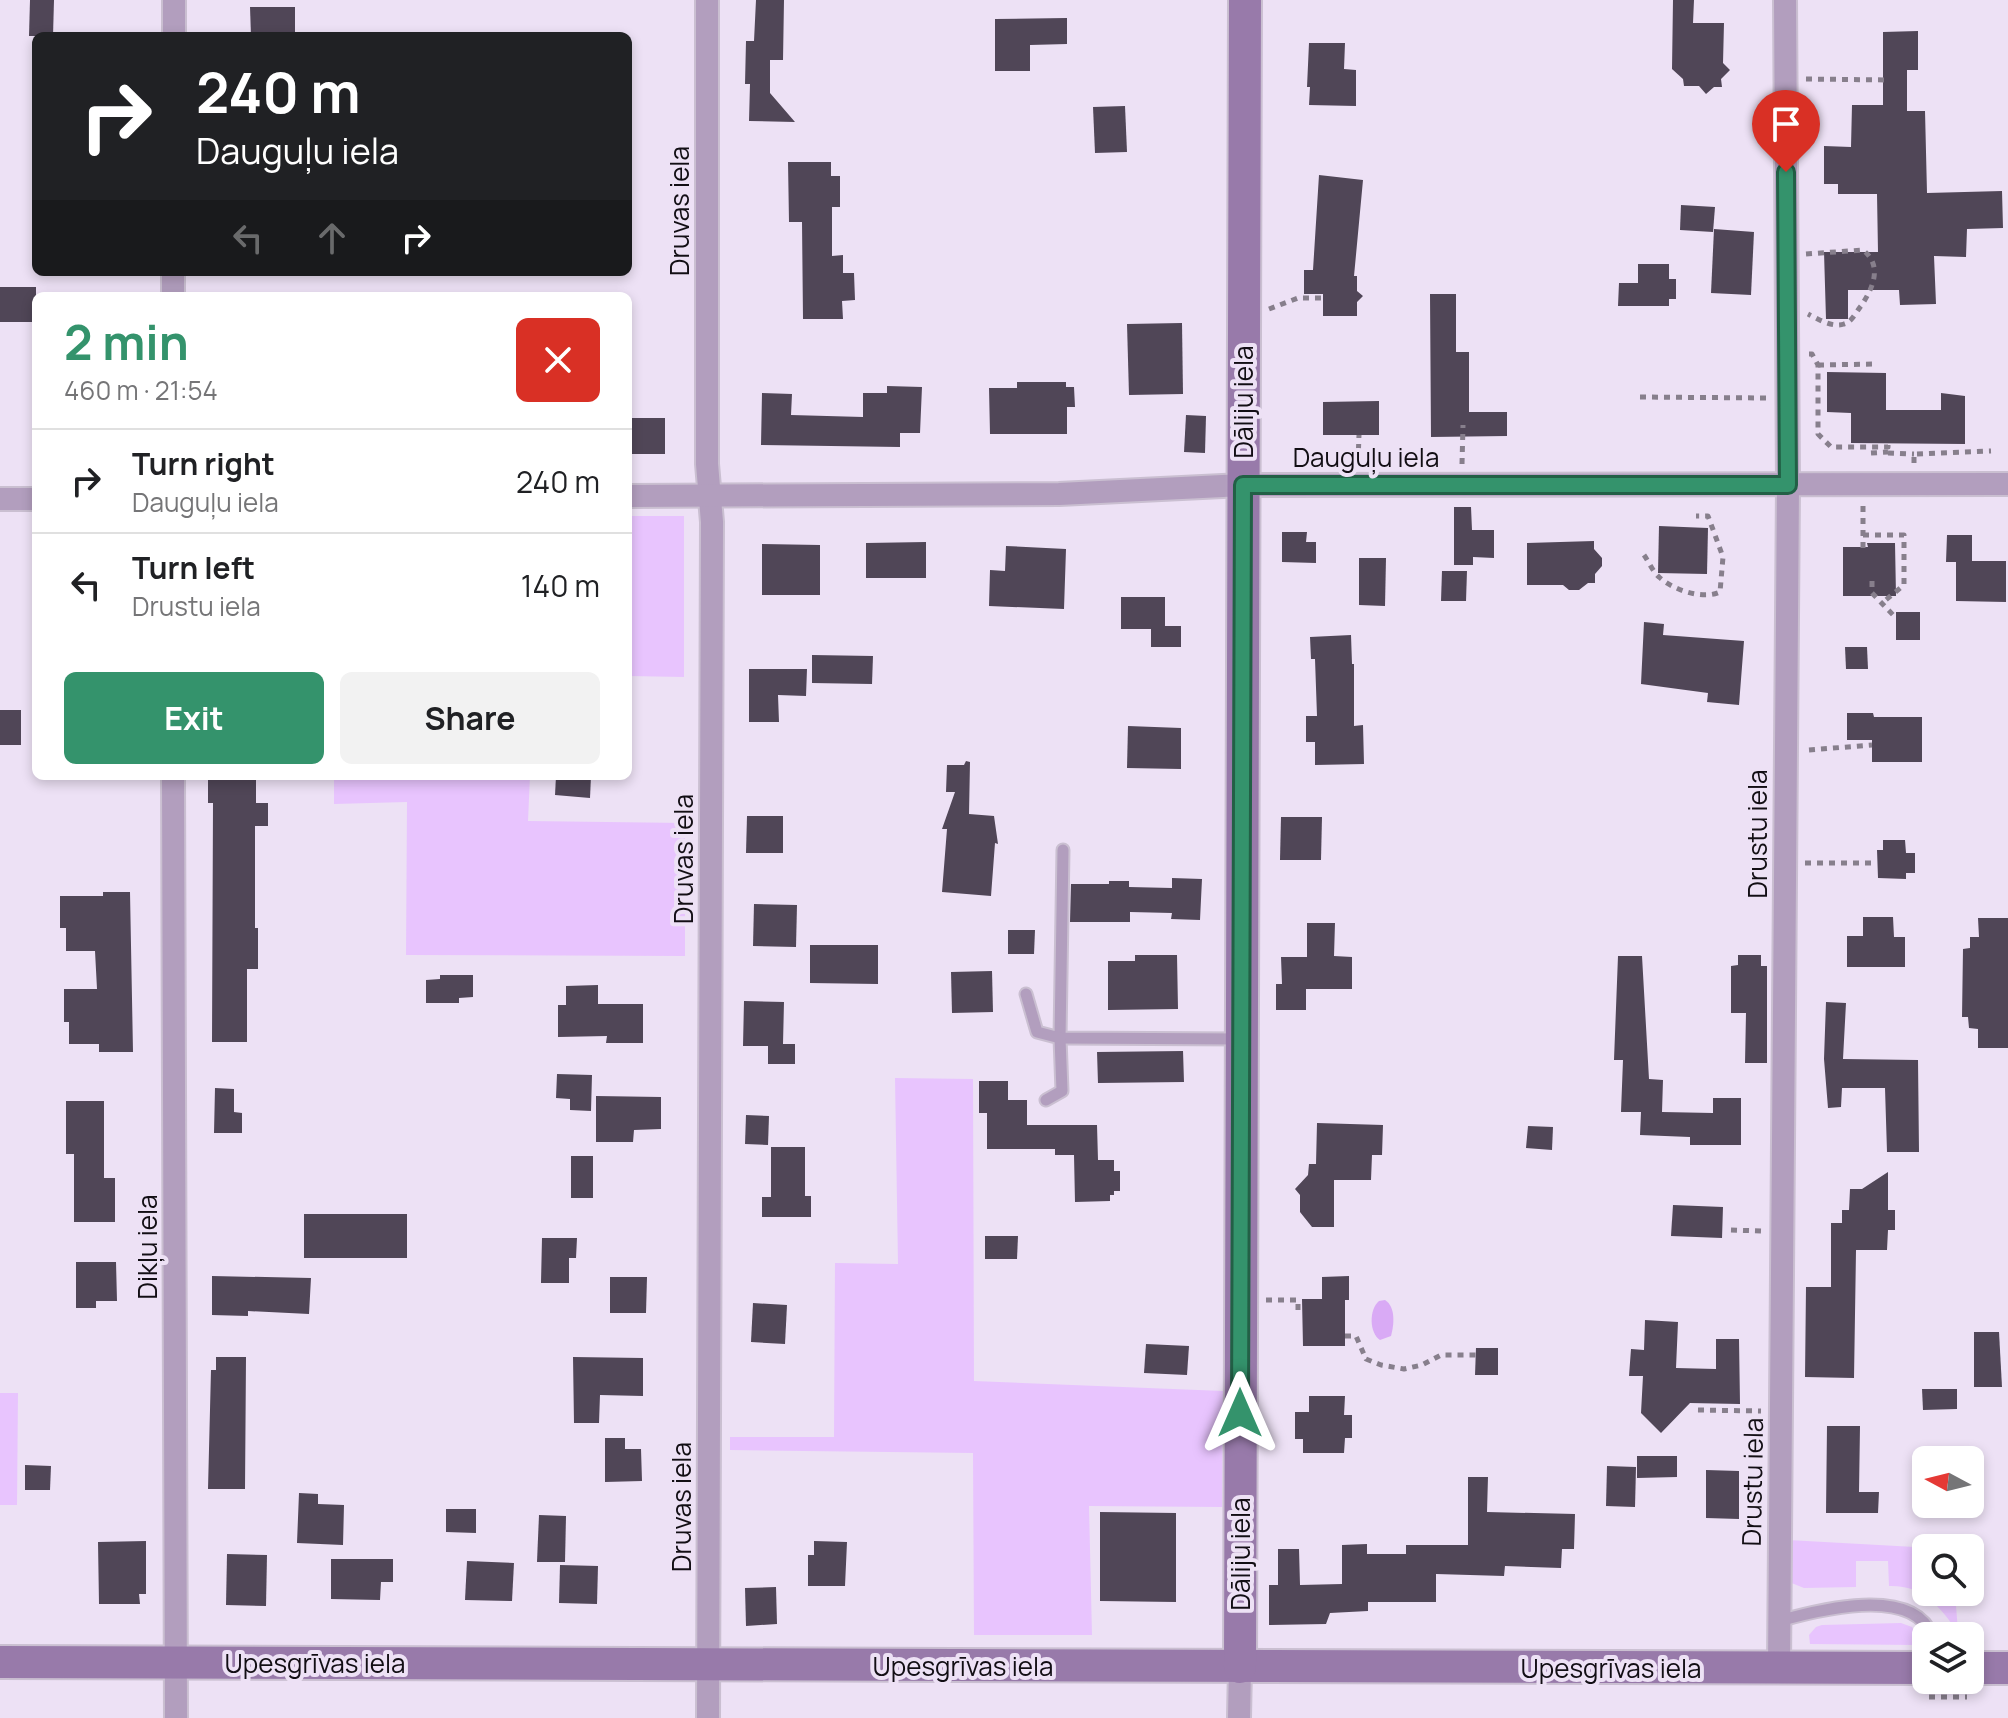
<!DOCTYPE html>
<html lang="en">
<head>
<meta charset="utf-8">
<style>
  body { margin:0; font-family:Manrope,sans-serif; background:#f2f2f2; color:#202124; height:100vh; display:flex; flex-direction:column; font-size:30px; white-space:nowrap }
  * { box-sizing:border-box; margin:0 }
  p { font-size:26px; color:#757577 }
  .icon { flex:none; width:44px; height:44px; fill:none; stroke:currentColor; stroke-width:2; stroke-linecap:round; stroke-linejoin:round }
  .map { position:relative; flex:1; overflow:hidden }
  .panel { position:absolute; left:32px; top:292px; width:600px; height:488px; display:flex; flex-direction:column; background:#fff; border-radius:12px; box-shadow:0 4px 12px #0003 }
  .panel>* { flex:none }
  .top-card { position:absolute; left:32px; top:32px; width:600px; height:244px; border-radius:12px; box-shadow:0 4px 12px #0003; background:#202124; color:#fff; overflow:hidden }
  .needle { width:52px; rotate:277deg }
  .buttons { position:absolute; left:1912px; top:1446px; display:grid; gap:16px }
  .buttons a { display:grid; place-items:center; width:72px; height:72px; border-radius:12px; background:#fff; box-shadow:0 4px 12px #0003; font-size:40px }
  .pin { position:absolute; display:grid; place-items:center; width:68px; height:68px; color:#fff; margin:-82px -34px; border-radius:50% 50% 50% 0; rotate:-45deg; box-shadow:0 0 8px #0007 }
  .pin .icon { rotate:45deg }
  .me { position:absolute; width:88px; margin:-44px; rotate:0deg; stroke-linejoin:round; filter:drop-shadow(0 0 6px #0008) }
  .turn { display:flex; align-items:center; gap:28px; height:168px; padding:0 32px; font-size:36px }
  .turn .icon { width:104px; height:104px; stroke-width:2.5 }
  .turn b { display:block; font-size:56px; line-height:68px }
  .lanes { display:flex; align-items:center; height:76px; padding:0 32px; background:#0003; justify-content:center; gap:40px; direction:ltr }
  .lanes .off { opacity:.35 }
  .round { display:grid; place-items:center; flex:none; width:84px; height:84px; border-radius:12px; background:#f2f2f2 }
  .headline { display:flex; align-items:center; justify-content:space-between; height:136px; padding:0 32px }
  h1 { font-size:48px; font-weight:700; line-height:60px; color:#34936c }
  .primary-button { display:flex; gap:16px; margin-top:auto; padding:16px 32px }
  .primary-button a { flex:1; height:92px; border-radius:12px; background:#34936c; color:#fff; font-size:32px; font-weight:700; line-height:92px; text-align:center }
  .primary-button a+a { background:#f2f2f2; color:#202124 }
  ul { padding:0; list-style:none }
  li { display:flex; align-items:center; gap:24px; height:104px; padding:0 32px; border-top:2px solid #e0e0e0 }
  li div { flex:1 }
  li b { display:block; font-size:30px }
  li em { font-style:normal }
  .map>svg:first-child { display:block }
  .green { fill:#e8c4fe }
  .water { fill:#d9aaf5 }
  .building { fill:#504657 }
  .lines { fill:none; stroke-linecap:round; stroke-linejoin:round }
  .lane-casing { stroke:#cabfd1; stroke-width:15 }
  .street-casing { stroke:#cabfd1; stroke-width:26 }
  .secondary-casing { stroke:#cabfd1; stroke-width:36 }
  .path { stroke:#877f8c; stroke-width:5; stroke-dasharray:6 6; stroke-linecap:butt }
  .lane { stroke:#b29ebe; stroke-width:11 }
  .street { stroke:#b29ebe; stroke-width:22 }
  .secondary { stroke:#987aaa; stroke-width:32 }
  .route-casing { stroke:#226046; stroke-width:20 }
  .route { stroke:#34936c; stroke-width:14 }
  .labels { text-anchor:middle; dominant-baseline:central; stroke-width:8; stroke-linejoin:round; paint-order:stroke }
  .street-label { font-size:26px; fill:#120e14; stroke:#ede1f5 }
</style>
</head>
<body>
<div class="map">
<svg width="2008" height="1718" viewBox="0 0 2008 1718">
  <rect width="100%" height="100%" fill="#ede1f5"/>
  <!-- green -->
  <g class="green">
    <polygon points="628,516 684,516 684,677 628,676"/>
    <polygon points="334,776 530,776 528,821 685,823 685,956 406,955 407,802 334,804"/>
    <polygon points="895,1078 973,1079 974,1381 1223,1391 1222,1507 1089,1506 1092,1635 974,1635 973,1453 730,1450 730,1437 834,1437 835,1263 898,1264"/>
    <polygon points="0,1393 18,1393 17,1505 0,1505"/>
    <path d="M1788,1540L1933,1548H1926V1592H1955L1958,1632C1939,1606 1923,1585 1889,1586L1888,1561H1856V1587L1804,1588L1789,1582Z"/>
    <polygon points="1901,1623 1912,1627 1917,1637 1917,1645 1810,1644 1809,1635 1816,1627 1822,1625"/>
  </g>
  <!-- water -->
  <path class="water" d="M1385,1300C1396,1307 1394,1325 1391,1336L1380,1340C1369,1333 1369,1309 1379,1301Z"/>
  <!-- building -->
  <g class="building">
    <polygon points="30,0 54,0 53,36 29,36"/>
    <polygon points="756,0 784,0 783,60 770,60 770,93 795,122 749,121 750,84 745,84 746,41 754,41"/>
    <polygon points="1673,0 1694,0 1693,23 1724,23 1723,63 1730,70 1721,79 1722,87 1714,87 1706,94 1699,86 1684,86 1683,79 1672,69"/>
    <polygon points="250,7 295,7 295,36 251,36"/>
    <polygon points="1067,18 1067,44 1030,45 1030,71 995,71 995,19"/>
    <polygon points="1918,31 1918,70 1907,70 1907,111 1925,111 1927,193 2002,191 2003,228 1967,229 1966,257 1934,256 1936,304 1900,305 1899,290 1848,290 1848,319 1826,319 1824,252 1878,252 1877,194 1838,194 1838,184 1824,184 1824,146 1851,147 1852,105 1883,105 1883,32"/>
    <polygon points="1309,43 1345,43 1344,69 1356,70 1356,106 1309,105 1310,87 1307,87"/>
    <polygon points="1125,106 1127,152 1095,153 1093,107"/>
    <polygon points="788,162 831,162 831,176 840,176 840,207 832,207 832,256 843,255 843,273 854,273 855,300 842,301 843,319 803,319 802,222 789,222"/>
    <polygon points="1319,175 1363,180 1354,276 1357,276 1357,291 1363,296 1357,302 1357,316 1323,316 1323,294 1304,294 1304,270 1313,270"/>
    <polygon points="1681,205 1715,207 1713,232 1680,230"/>
    <polygon points="1714,229 1754,232 1751,295 1711,293"/>
    <polygon points="1638,264 1669,264 1669,279 1676,279 1676,299 1669,299 1669,306 1618,306 1619,283 1638,283"/>
    <rect x="0" y="287" width="36" height="35"/>
    <polygon points="1430,294 1456,294 1456,352 1469,352 1469,412 1507,412 1507,436 1431,437"/>
    <polygon points="1182,323 1183,394 1129,395 1127,324"/>
    <polygon points="1827,372 1886,373 1886,410 1941,410 1941,393 1965,396 1965,444 1851,443 1851,413 1827,412"/>
    <polygon points="1017,382 1066,382 1066,387 1074,387 1075,407 1067,407 1067,434 990,434 989,388 1017,388"/>
    <polygon points="887,386 922,387 920,433 900,433 900,447 761,445 762,393 792,394 791,415 863,417 863,393 887,393"/>
    <polygon points="1379,401 1379,435 1323,435 1323,402"/>
    <polygon points="1186,415 1206,416 1205,453 1184,452"/>
    <rect x="628" y="418" width="37" height="36"/>
    <polygon points="1454,507 1471,507 1472,530 1494,530 1494,558 1473,557 1473,565 1454,565"/>
    <polygon points="1659,526 1708,528 1707,574 1658,573"/>
    <polygon points="1282,532 1307,532 1306,542 1316,542 1316,563 1282,562"/>
    <polygon points="1947,535 1972,535 1972,561 2006,561 2006,602 1956,601 1956,562 1946,562"/>
    <polygon points="1594,541 1594,549 1602,558 1602,566 1595,574 1595,583 1588,583 1579,590 1569,590 1563,585 1527,585 1527,543"/>
    <polygon points="926,542 926,578 866,578 866,543"/>
    <polygon points="1867,543 1895,543 1896,596 1843,596 1843,547 1868,547"/>
    <polygon points="762,544 820,545 820,595 762,595"/>
    <polygon points="1006,546 1066,549 1064,609 989,606 990,570 1005,571"/>
    <polygon points="1359,558 1386,558 1385,606 1359,605"/>
    <polygon points="1442,571 1467,571 1466,601 1441,601"/>
    <polygon points="1121,597 1165,597 1165,626 1181,626 1181,647 1151,647 1151,629 1121,629"/>
    <rect x="1896" y="612" width="24" height="28"/>
    <polygon points="1644,622 1664,624 1663,635 1744,641 1739,705 1707,702 1708,693 1641,684"/>
    <polygon points="1351,635 1352,664 1354,664 1354,726 1363,725 1364,764 1315,765 1315,742 1306,742 1306,716 1317,716 1315,659 1311,659 1310,637"/>
    <polygon points="1845,647 1867,647 1868,669 1846,669"/>
    <polygon points="812,655 873,656 872,684 812,683"/>
    <polygon points="749,669 807,669 806,696 778,695 779,722 749,722"/>
    <rect x="0" y="710" width="21" height="35"/>
    <polygon points="1847,713 1873,713 1874,717 1922,717 1922,762 1872,762 1872,740 1847,740"/>
    <polygon points="1128,726 1181,728 1181,769 1127,768"/>
    <polygon points="966,761 970,762 969,814 994,816 998,844 995,843 991,896 942,892 947,829 942,829 955,792 946,792 947,765 964,765"/>
    <polygon points="556,776 591,776 590,798 555,795"/>
    <polygon points="208,780 256,780 256,803 268,803 268,826 255,826 255,928 258,928 258,969 247,969 247,1042 212,1042 213,803 208,803"/>
    <polygon points="747,816 783,816 783,853 746,853"/>
    <polygon points="1281,817 1322,817 1321,860 1280,860"/>
    <polygon points="1883,840 1905,840 1906,853 1915,853 1915,873 1906,873 1906,879 1878,878 1877,850 1883,850"/>
    <polygon points="1172,878 1202,879 1200,920 1171,919 1172,913 1130,912 1130,922 1070,922 1071,884 1109,884 1109,881 1129,881 1129,887 1172,888"/>
    <polygon points="103,892 130,892 133,1052 99,1052 99,1044 69,1044 69,1022 64,1022 64,989 97,989 95,951 66,951 66,928 60,928 60,896 103,896"/>
    <polygon points="754,904 797,905 796,947 753,946"/>
    <polygon points="1863,917 1893,917 1894,937 1905,937 1905,967 1847,967 1847,936 1863,936"/>
    <polygon points="1978,918 2008,918 2008,1048 1978,1048 1978,1029 1969,1028 1968,1017 1962,1017 1963,949 1970,948 1970,937 1979,937"/>
    <polygon points="1307,923 1335,923 1334,956 1352,957 1352,989 1306,989 1306,1010 1276,1010 1276,984 1282,984 1281,957 1307,957"/>
    <polygon points="1008,930 1035,930 1034,954 1008,954"/>
    <polygon points="810,945 878,945 878,984 810,983"/>
    <polygon points="1135,955 1177,955 1178,1009 1108,1010 1108,961 1135,961"/>
    <polygon points="1738,955 1761,955 1761,966 1767,966 1767,1063 1745,1063 1746,1013 1731,1013 1731,966 1738,965"/>
    <polygon points="1618,956 1642,956 1649,1079 1663,1080 1662,1112 1713,1113 1713,1098 1741,1098 1741,1145 1690,1145 1690,1137 1640,1135 1641,1112 1621,1112 1623,1060 1614,1060"/>
    <polygon points="992,971 993,1012 952,1013 951,972"/>
    <polygon points="440,975 473,975 473,997 459,998 459,1003 426,1003 426,980 440,979"/>
    <polygon points="598,985 598,1004 643,1004 643,1043 606,1043 607,1036 558,1037 558,1005 566,1005 566,986"/>
    <polygon points="744,1001 784,1002 783,1044 795,1044 795,1064 768,1064 768,1046 743,1046"/>
    <polygon points="1826,1002 1846,1003 1843,1059 1918,1060 1919,1152 1887,1152 1885,1088 1842,1088 1841,1107 1828,1108 1824,1059"/>
    <polygon points="1183,1051 1184,1082 1098,1083 1097,1052"/>
    <polygon points="557,1074 592,1075 591,1111 570,1110 570,1099 556,1098"/>
    <polygon points="979,1081 1008,1081 1008,1100 1027,1100 1027,1125 1097,1125 1098,1160 1114,1160 1114,1171 1120,1171 1120,1191 1114,1191 1114,1195 1110,1195 1110,1201 1075,1202 1074,1155 1055,1155 1055,1149 987,1149 987,1113 979,1113"/>
    <polygon points="215,1088 234,1089 234,1112 242,1113 242,1133 214,1133"/>
    <polygon points="596,1096 661,1097 661,1129 634,1130 633,1142 596,1142"/>
    <polygon points="66,1101 104,1101 104,1178 115,1178 115,1222 74,1222 74,1154 66,1154"/>
    <polygon points="746,1115 769,1116 768,1145 745,1144"/>
    <polygon points="1317,1123 1383,1125 1382,1155 1372,1155 1371,1180 1334,1180 1334,1227 1312,1227 1300,1212 1300,1195 1295,1189 1308,1175 1309,1164 1316,1164"/>
    <polygon points="1528,1126 1553,1127 1552,1150 1526,1148"/>
    <polygon points="771,1147 805,1147 805,1196 811,1196 811,1217 762,1217 762,1197 771,1197"/>
    <rect x="571" y="1156" width="22" height="42"/>
    <polygon points="1888,1172 1888,1210 1895,1210 1895,1230 1888,1230 1887,1250 1856,1250 1854,1378 1805,1377 1806,1287 1831,1287 1831,1223 1842,1223 1842,1210 1849,1210 1850,1189 1862,1189"/>
    <polygon points="1673,1205 1723,1207 1722,1238 1671,1236"/>
    <rect x="304" y="1214" width="103" height="44"/>
    <polygon points="985,1236 1018,1236 1017,1259 985,1259"/>
    <polygon points="542,1238 577,1238 576,1258 569,1258 569,1283 541,1283"/>
    <polygon points="76,1262 116,1262 117,1301 96,1301 96,1308 76,1308"/>
    <polygon points="212,1276 311,1278 309,1314 248,1311 248,1316 212,1315"/>
    <polygon points="1349,1276 1349,1300 1345,1300 1345,1346 1303,1346 1302,1299 1322,1299 1322,1277"/>
    <polygon points="610,1277 647,1277 646,1313 610,1313"/>
    <polygon points="753,1303 787,1305 785,1344 751,1342"/>
    <polygon points="1645,1320 1678,1322 1676,1368 1716,1369 1716,1339 1739,1339 1740,1404 1690,1403 1661,1433 1641,1413 1643,1376 1629,1376 1631,1349 1644,1350"/>
    <polygon points="1974,1332 1999,1332 2002,1387 1974,1387"/>
    <polygon points="1146,1344 1189,1346 1187,1375 1144,1373"/>
    <polygon points="1476,1348 1498,1348 1498,1375 1475,1375"/>
    <polygon points="216,1357 246,1357 245,1489 208,1489 211,1370 216,1370"/>
    <polygon points="573,1357 643,1358 643,1396 600,1395 599,1423 574,1423"/>
    <polygon points="1922,1389 1957,1389 1957,1409 1923,1410"/>
    <polygon points="1309,1396 1345,1396 1344,1415 1352,1415 1352,1438 1345,1438 1344,1453 1303,1453 1303,1439 1295,1439 1295,1412 1309,1412"/>
    <polygon points="1827,1426 1860,1426 1859,1492 1879,1492 1878,1513 1826,1513"/>
    <polygon points="605,1438 625,1438 625,1449 641,1449 642,1481 605,1482"/>
    <polygon points="1637,1456 1677,1456 1677,1477 1637,1478"/>
    <polygon points="25,1465 51,1466 50,1490 25,1490"/>
    <polygon points="1607,1466 1636,1467 1635,1507 1606,1506"/>
    <polygon points="1706,1470 1739,1471 1739,1519 1706,1518"/>
    <polygon points="1468,1477 1488,1477 1487,1512 1575,1514 1574,1549 1562,1549 1561,1568 1505,1566 1504,1576 1436,1574 1436,1602 1368,1602 1368,1611 1330,1613 1326,1624 1269,1625 1269,1585 1278,1585 1278,1549 1299,1549 1300,1585 1342,1584 1342,1545 1367,1544 1367,1554 1406,1554 1406,1545 1468,1545"/>
    <polygon points="299,1493 318,1494 318,1504 344,1505 343,1545 297,1543"/>
    <polygon points="446,1509 476,1509 476,1533 446,1532"/>
    <polygon points="1100,1512 1176,1513 1176,1602 1100,1601"/>
    <polygon points="539,1515 566,1516 565,1562 537,1562"/>
    <polygon points="146,1541 146,1594 139,1594 140,1604 99,1604 98,1542"/>
    <polygon points="814,1541 847,1542 845,1586 808,1586 808,1555 814,1555"/>
    <polygon points="227,1554 267,1555 266,1606 226,1605"/>
    <polygon points="331,1559 393,1559 393,1582 381,1582 380,1600 331,1599"/>
    <polygon points="467,1561 514,1563 512,1601 465,1600"/>
    <polygon points="560,1565 598,1566 597,1604 559,1603"/>
    <polygon points="776,1587 777,1624 746,1626 745,1588"/>
  </g>
  <g class="lines">
    <!-- lane casing -->
    <g class="lane-casing">
      <g id="lane">
        <polyline points="1063,850 1060,1038 1241,1039"/>
        <polyline points="1026,994 1037,1032 1060,1038 1062,1091 1046,1100"/>
        <path d="M1779,1621C1818,1610 1913,1585 1932,1636"/>
      </g>
    </g>
    <!-- street casing -->
    <g class="street-casing">
      <g id="street">
        <polyline points="707,0 707,464 712,522 708,1718"/>
        <polyline points="174,36 174,0"/>
        <polyline points="173,296 173,272"/>
        <polyline points="628,496 1059,494 1243,485 2008,484"/>
        <polyline points="0,499 36,499"/>
        <polyline points="173,776 176,1718"/>
        <polyline points="1779,1668 1788,485 1785,0"/>
        <polyline points="1239,1718 1240,1667"/>
      </g>
    </g>
    <!-- secondary casing -->
    <g class="secondary-casing">
      <g id="secondary">
        <polyline points="0,1662 1926,1668"/>
        <polyline points="1240,1667 1245,0"/>
        <polyline points="1970,1668 2008,1668"/>
      </g>
    </g>
    <!-- path -->
    <g class="path">
      <polyline points="1806,79 1890,80"/>
      <path d="M1806,254L1863,250C1883,266 1873,288 1861,306C1856,312 1852,322 1844,324C1832,328 1818,319 1808,314"/>
      <polyline points="1269,309 1298,298 1326,298"/>
      <polyline points="1809,354 1812,354 1818,365 1818,434 1831,447 1888,447 1888,444"/>
      <polyline points="1818,365 1877,364"/>
      <polyline points="1640,397 1767,398"/>
      <polyline points="1871,453 1888,452"/>
      <polyline points="1888,453 1914,454"/>
      <polyline points="1358,462 1359,435"/>
      <polyline points="1914,463 1914,454 1991,451"/>
      <polyline points="1462,464 1463,425"/>
      <polyline points="1863,506 1863,549"/>
      <polyline points="1863,535 1904,535 1904,585 1882,603"/>
      <path d="M1644,555C1649,562 1653,572 1659,577C1673,590 1703,600 1720,592L1723,557L1708,516H1696"/>
      <polyline points="1872,581 1872,593 1896,618"/>
      <polyline points="1809,750 1872,745"/>
      <polyline points="1805,863 1874,863 1874,865"/>
      <polyline points="1731,1230 1762,1231"/>
      <polyline points="1266,1300 1298,1300 1298,1315"/>
      <polyline points="1345,1336 1356,1336 1366,1359 1381,1365 1404,1369 1422,1365 1441,1355 1476,1355"/>
      <polyline points="1698,1410 1761,1411"/>
      <polyline points="1929,1697 1967,1697"/>
    </g>
    <!-- lane -->
    <use href="#lane" class="lane"/>
    <!-- street -->
    <use href="#street" class="street"/>
    <!-- secondary -->
    <use href="#secondary" class="secondary"/>
  </g>
  <g class="lines">
    <!-- route casing -->
    <g class="route-casing">
      <polyline id="route" points="1240,1413 1243,485 1788,485 1786,172"/>
    </g>
    <!-- route -->
    <use href="#route" class="route"/>
  </g>
  <g class="labels">
    <!-- street labels -->
    <g class="street-label">
      <text transform="translate(679 211) rotate(-90)">Druvas iela</text>
      <text transform="translate(1243 402) rotate(-90)">Dāliju iela</text>
      <text x="1366" y="457">Dauguļu iela</text>
      <text transform="translate(1757 834) rotate(-90)">Drustu iela</text>
      <text transform="translate(683 859) rotate(-90)">Druvas iela</text>
      <text transform="translate(147 1247) rotate(-90)">Dikļu iela</text>
      <text transform="translate(1752 1482) rotate(-89)">Drustu iela</text>
      <text transform="translate(681 1507) rotate(-90)">Druvas iela</text>
      <text transform="translate(1240 1554) rotate(-90)">Dāliju iela</text>
      <text x="315" y="1663">Upesgrīvas iela</text>
      <text x="963" y="1666">Upesgrīvas iela</text>
      <text x="1611" y="1668">Upesgrīvas iela</text>
    </g>
  </g>
</svg>
<div class="buttons">
<a><svg class="needle" viewBox="-14 -14 28 28"><path d="M0-13l5 13h-10z" fill="#e53935"/><path d="M0 13l5-13h-10z" fill="#757577"/></svg></a>
<a><svg class="icon" aria-label="search" viewBox="0 0 24 24"><circle cx="10" cy="10" r="6"/><path d="M15 15l6 6"/></svg></a>
<a><svg class="icon" aria-label="layers" viewBox="0 0 24 24"><path d="M12 4l9 5-9 5-9-5zM3 14l9 5 9-5"/></svg></a>
</div>
<div class="pin" style="left:1786px;top:172px;background:#d93025"><svg class="icon" aria-label="arrive" viewBox="0 0 24 24"><path d="M6 21V4h12l-3 4 3 4H6"/></svg></div>
<svg class="me" style="left:1240px;top:1413px" viewBox="-20 -20 40 40"><path d="M0-17L14 15 0 8-14 15z" fill="#34936c" stroke="#fff" stroke-width="4"/></svg>
<div class="top-card">
<div class="turn"><svg class="icon" aria-label="right" viewBox="0 0 24 24"><path d="M7 20v-9h11M14 6l5 5-5 5"/></svg><div><b>240 m</b>Dauguļu iela</div></div>
<div class="lanes"><svg class="icon off" aria-label="left" viewBox="0 0 24 24"><path d="M17 20v-9H6M10 6l-5 5 5 5"/></svg><svg class="icon off" aria-label="ahead" viewBox="0 0 24 24"><path d="M12 20V5M6 11l6-6 6 6"/></svg><svg class="icon" aria-label="right" viewBox="0 0 24 24"><path d="M7 20v-9h11M14 6l5 5-5 5"/></svg></div>
</div>
<section class="panel">
<div class="headline"><div><h1>2 min</h1><p>460 m · 21:54</p></div><a class="round" style="background:#d93025;color:#fff"><svg class="icon" aria-label="close" viewBox="0 0 24 24"><path d="M6 6l12 12M18 6L6 18"/></svg></a></div>
<ul>
<li><svg class="icon" aria-label="right" viewBox="0 0 24 24"><path d="M7 20v-9h11M14 6l5 5-5 5"/></svg><div><b>Turn right</b><p>Dauguļu iela</p></div><em>240 m</em></li>
<li><svg class="icon" aria-label="left" viewBox="0 0 24 24"><path d="M17 20v-9H6M10 6l-5 5 5 5"/></svg><div><b>Turn left</b><p>Drustu iela</p></div><em>140 m</em></li>
</ul>
<div class="primary-button"><a>Exit</a><a>Share</a></div>
</section>
</div>
</body>
</html>
